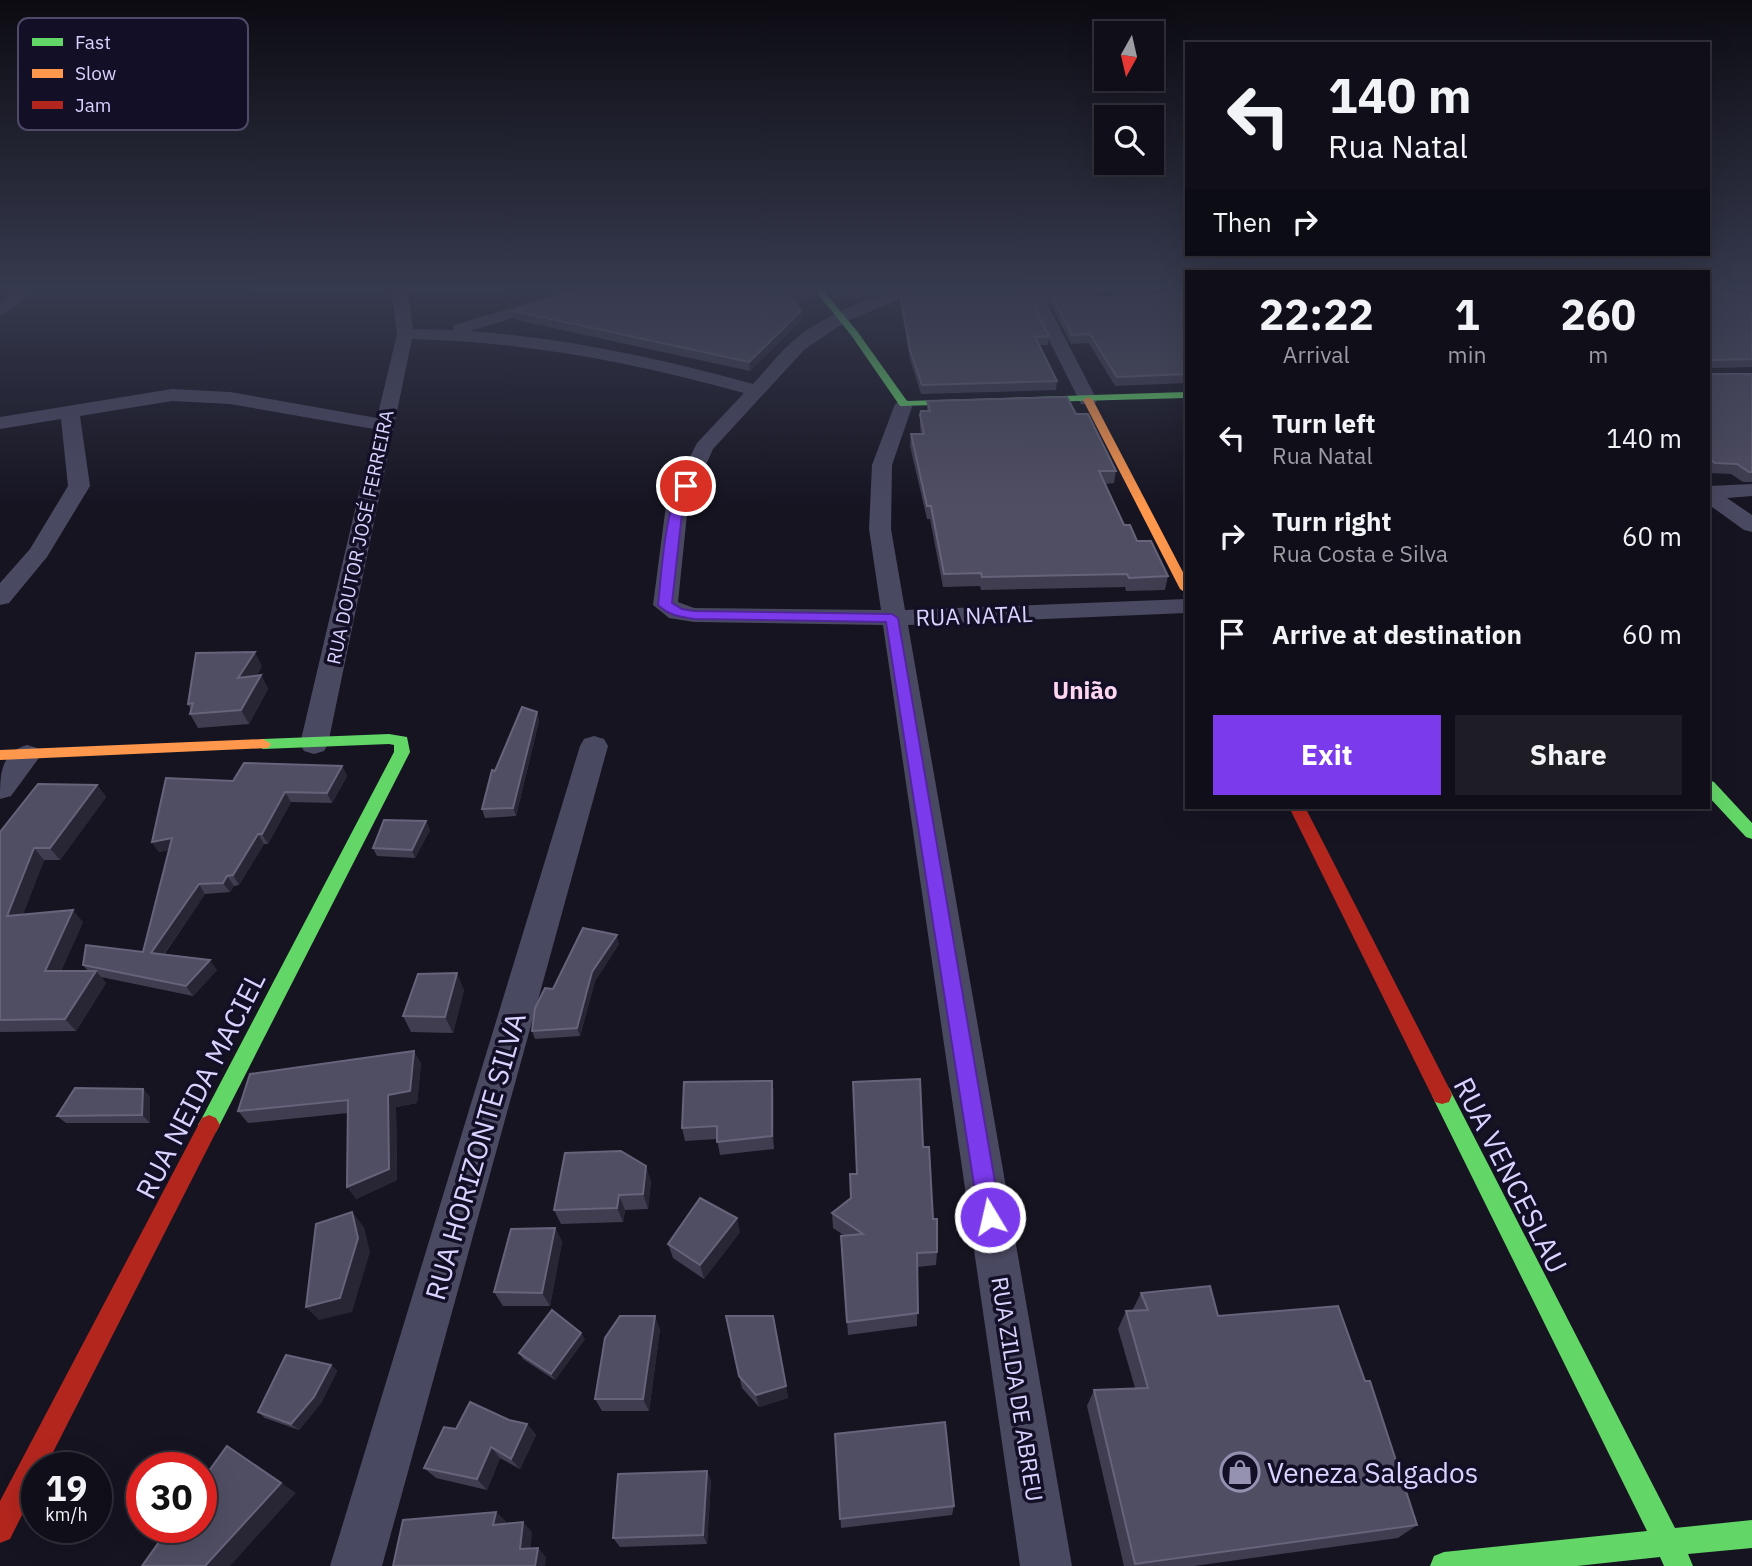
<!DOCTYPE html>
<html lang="en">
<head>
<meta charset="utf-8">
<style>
  body { margin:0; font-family:"IBM Plex Sans",sans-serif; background:#1e1d26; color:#f1f3f6; height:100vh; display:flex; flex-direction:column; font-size:26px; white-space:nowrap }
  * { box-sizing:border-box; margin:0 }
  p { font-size:23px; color:#9c9ca2 }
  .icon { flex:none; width:38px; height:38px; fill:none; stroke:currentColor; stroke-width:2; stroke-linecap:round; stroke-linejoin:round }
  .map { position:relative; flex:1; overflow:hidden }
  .sheet { position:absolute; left:1185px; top:270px; width:525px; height:539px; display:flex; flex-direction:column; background:#100f19; border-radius:0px; box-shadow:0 7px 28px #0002,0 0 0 2px #302f38 }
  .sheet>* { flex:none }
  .top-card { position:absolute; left:1185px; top:42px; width:525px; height:214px; border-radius:0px; box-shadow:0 7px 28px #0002,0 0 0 2px #302f38; background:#100f19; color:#f1f3f6; overflow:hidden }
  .needle { width:46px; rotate:188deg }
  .buttons { position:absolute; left:1094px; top:21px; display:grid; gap:14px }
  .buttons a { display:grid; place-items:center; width:70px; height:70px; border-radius:0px; background:#100f19; box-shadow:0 7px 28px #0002,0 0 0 2px #302f38; font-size:35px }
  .speed { position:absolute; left:21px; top:1452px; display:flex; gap:14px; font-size:35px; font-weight:700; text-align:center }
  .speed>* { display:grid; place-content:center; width:91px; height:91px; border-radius:50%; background:#100f19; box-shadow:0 7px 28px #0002,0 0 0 2px #302f38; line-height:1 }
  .speed small { font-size:18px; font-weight:400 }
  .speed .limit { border:10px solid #d22; background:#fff; color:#111 }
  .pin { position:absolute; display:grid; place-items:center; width:60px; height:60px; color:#fff; margin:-30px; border:4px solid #fff; border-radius:50%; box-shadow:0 2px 7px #0007 }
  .me { position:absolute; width:77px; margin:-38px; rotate:351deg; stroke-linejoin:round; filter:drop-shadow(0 0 5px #0008) }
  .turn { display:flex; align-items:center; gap:24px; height:147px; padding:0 28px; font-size:32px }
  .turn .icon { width:91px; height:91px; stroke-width:2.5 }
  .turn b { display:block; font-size:49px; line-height:60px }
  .then { display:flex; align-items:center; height:66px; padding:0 28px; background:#0003; gap:14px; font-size:26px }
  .eta { display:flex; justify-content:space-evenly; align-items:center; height:119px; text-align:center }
  .eta b { font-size:42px; font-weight:800; line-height:49px }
  .cta { display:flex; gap:14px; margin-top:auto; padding:14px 28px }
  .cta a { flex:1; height:80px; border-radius:0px; background:#7c3aed; color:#fff; font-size:28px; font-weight:800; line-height:80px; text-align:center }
  .cta a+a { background:#1e1d26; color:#f1f3f6 }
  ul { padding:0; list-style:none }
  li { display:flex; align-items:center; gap:21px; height:98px; padding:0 28px }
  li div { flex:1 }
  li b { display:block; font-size:26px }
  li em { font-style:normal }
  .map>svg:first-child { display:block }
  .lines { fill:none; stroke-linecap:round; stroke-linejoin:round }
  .street { fill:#4a4962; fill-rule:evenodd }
  .fast { fill:#63d668; fill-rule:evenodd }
  .slow { fill:#ff974d; fill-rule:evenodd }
  .jam { fill:#b3261e; fill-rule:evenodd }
  .wall { fill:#403d50 }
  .shaded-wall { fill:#282635 }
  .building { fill:#504e63; stroke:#66637b; stroke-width:2 }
  .route { fill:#7c3aed; stroke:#51269a; stroke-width:2 }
  .labels { text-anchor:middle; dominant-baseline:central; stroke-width:7; stroke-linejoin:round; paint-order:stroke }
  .far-street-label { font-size:19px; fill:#d9d4ff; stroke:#130f26 }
  .street-label { font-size:23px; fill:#d9d4ff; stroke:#130f26 }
  .neighbourhood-label { font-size:24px; font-weight:bold; fill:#ffd6f0; stroke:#130f26 }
  .near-street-label { font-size:28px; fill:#d9d4ff; stroke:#130f26 }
  .near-poi-label { font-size:28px; fill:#d9d4ff; stroke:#130f26; text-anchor:start }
  .key { fill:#130f26; stroke:#4e4a67; stroke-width:2 }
  .key-label { font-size:19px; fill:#d9d4ff }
</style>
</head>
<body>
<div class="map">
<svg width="1752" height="1566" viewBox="0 0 1752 1566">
  <rect width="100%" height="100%" fill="#161421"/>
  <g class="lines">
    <!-- street -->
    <g class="street">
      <polygon points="19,288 35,288 31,295 0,316 0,304"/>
      <path d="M391,288H407L413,329L453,330L454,325L580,288H605L602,291L470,331C567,338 659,358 753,384C766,370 779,353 794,340C825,314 886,288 926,288L847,321L805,349L713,449L688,505L678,602L694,608L881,610L869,529L872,465L895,404L904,398L913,404L892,465L891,529L905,610L1186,599V613L908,625L1072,1566H1020L883,625L694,622L669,618L653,605L666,505L697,443L744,393C632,362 529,342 412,339L328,744L324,751L314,754L304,751L300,744L374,429L230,404L172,401L80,416L90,486L47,557L9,603L0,605V583L30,549L68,486L61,419L0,429V417L172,389L230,392L377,418L397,334Z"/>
      <polygon points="1023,288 1039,288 1043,296 1092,294 1100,299 1092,304 1048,305 1097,400 1095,404 1081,404"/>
      <polygon points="1752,484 1752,496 1727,498 1752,515 1752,532 1744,530 1708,504 1708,486"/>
      <polygon points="594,736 604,739 608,746 382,1566 330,1566 580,746 584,739"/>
      <path d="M27,745L37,748L41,755L11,796L0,799C0,775 0,753 27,745Z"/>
    </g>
    <!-- fast -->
    <g class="fast">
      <polygon points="813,288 821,288 857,331 907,401 1186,392 1186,398 900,406 851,335"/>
      <polygon points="389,734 407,737 410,752 216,1132 209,1135 202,1132 198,1125 202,1118 394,752 394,745 389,744 263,749 255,744 263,739"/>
      <polygon points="1708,780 1714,782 1752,823 1752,839 1746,837 1708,796"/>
      <polygon points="1442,1086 1449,1088 1675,1528 1752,1520 1752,1548 1688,1554 1693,1566 1664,1566 1660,1557 1577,1566 1430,1566 1434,1556 1444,1552 1647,1531 1435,1102 1432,1095 1435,1088"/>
    </g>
    <!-- slow -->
    <g class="slow">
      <polygon points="1088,397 1093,400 1186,578 1186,593 1180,589 1083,400"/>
      <polygon points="263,739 271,744 268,748 0,760 0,750"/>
    </g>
    <!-- jam -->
    <g class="jam">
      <polygon points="1708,291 1752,295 1752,299 1708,295"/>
      <polygon points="1289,807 1305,807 1449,1088 1452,1095 1449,1102 1442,1104 1435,1102"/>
      <polygon points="209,1115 216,1118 220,1125 216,1132 45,1468 37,1468 37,1485 10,1539 0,1543 0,1501 202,1118"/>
    </g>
  </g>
  <!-- wall -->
  <g class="wall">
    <polygon points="831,288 903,288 855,300 849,297 840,298"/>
    <polygon points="1041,288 1186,288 1045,293"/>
    <polygon points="1708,288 1712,293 1752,297 1752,367 1711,368 1711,374 1752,374 1752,482 1743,482 1731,474 1710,473 1708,472"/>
    <polygon points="813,292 814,301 795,303 802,319 750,371 516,320 514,311"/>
    <polygon points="900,294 1049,336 1048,345 1040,345 1057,381 1056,390 921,394 910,359 900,302"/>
    <polygon points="1186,294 1186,383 1115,386 1089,343 1071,344 1052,307 1053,299"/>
    <polygon points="927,401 1076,414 1116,471 1114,483 1105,484 1124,525 1168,576 1165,590 1126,591 1125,587 981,590 980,586 943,587 930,519 927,519 910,446 911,434 921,434 920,427 920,415 927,411"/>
    <polygon points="262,666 256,676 261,675 268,689 249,724 198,728 190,714 191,710 188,704"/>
    <polygon points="537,712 539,721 516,816 485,818 482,809 495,771"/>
    <polygon points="342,766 347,776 332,803 291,802 268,844 264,844 239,885 234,886 230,892 205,894 164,955 217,970 193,996 101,977 106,983 76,1031 0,1032 0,832 97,785 106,797 60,860 44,860 23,914 83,922 61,971 88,971 83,965 143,952 169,850 159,852 152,842 233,781"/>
    <polygon points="426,821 430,830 415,858 377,856 373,848"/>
    <polygon points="619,944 595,981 580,1036 535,1039 532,1031 553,989"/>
    <polygon points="464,990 453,1033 411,1032 403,1016"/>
    <polygon points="421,1063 417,1103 396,1107 397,1180 356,1199 348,1113 248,1123 238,1111"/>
    <polygon points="772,1081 774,1094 774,1149 720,1155 717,1139 685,1141 682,1128"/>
    <polygon points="143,1089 150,1097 150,1123 66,1123 57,1116"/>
    <polygon points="923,1147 937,1252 936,1265 918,1267 917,1326 848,1335 841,1236 845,1236 833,1228 832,1213 851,1198"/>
    <polygon points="651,1181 648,1209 625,1210 623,1222 561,1224 554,1210"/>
    <polygon points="555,1228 562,1242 550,1306 503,1306 494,1292"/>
    <polygon points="740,1232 704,1279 673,1258 668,1244"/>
    <polygon points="1141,1293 1218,1316 1417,1525 1398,1538 1194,1566 1124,1566 1087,1406 1094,1390 1135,1388 1118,1329 1126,1311 1132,1311"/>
    <polygon points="773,1316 788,1398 759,1407 742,1388 739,1376"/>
    <polygon points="660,1329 649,1411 602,1411 595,1399"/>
    <polygon points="585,1339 555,1380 523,1359 519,1353"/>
    <polygon points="331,1365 337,1371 321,1403 299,1430 265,1418 258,1412"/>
    <polygon points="509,1420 527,1424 536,1435 520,1469 500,1458 487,1490 436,1478 424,1468 456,1429"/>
    <polygon points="835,1434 954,1506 952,1515 841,1528"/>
    <polygon points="707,1471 711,1481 707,1544 620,1547 613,1538"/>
  </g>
  <!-- shaded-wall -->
  <g class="shaded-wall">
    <polygon points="849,288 849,297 840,298 839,289"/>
    <polygon points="868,288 903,288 855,300 855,291"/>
    <polygon points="813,292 814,301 790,303 789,295"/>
    <polygon points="801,311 802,319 750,371 749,362"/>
    <polygon points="255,652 262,666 246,692 238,678"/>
    <polygon points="261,675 268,689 249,724 241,710"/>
    <polygon points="537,712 539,721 516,816 513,808"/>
    <polygon points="342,766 347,776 332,803 327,793"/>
    <polygon points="97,785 106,797 60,860 50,848"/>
    <polygon points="285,792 291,802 268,844 262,834"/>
    <polygon points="426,821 430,830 415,858 412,850"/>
    <polygon points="258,834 264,844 239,885 233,875"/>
    <polygon points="172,838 179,848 159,852 152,842"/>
    <polygon points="34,848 44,860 18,928 7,916"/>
    <polygon points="227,876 234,886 230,892 223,883"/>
    <polygon points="199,884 205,894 158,963 151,953"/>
    <polygon points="73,910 83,922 56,983 45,971"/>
    <polygon points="617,935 619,944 595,981 580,1036 577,1028 592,972"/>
    <polygon points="210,960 217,970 193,996 186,986"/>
    <polygon points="96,971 106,983 76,1031 65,1019"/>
    <polygon points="457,973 464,990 453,1033 445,1017"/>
    <polygon points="414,1051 421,1063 417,1103 396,1107 397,1180 356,1199 347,1187 388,1095"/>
    <polygon points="772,1081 774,1094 774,1149 772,1136"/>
    <polygon points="143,1089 150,1097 150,1123 142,1115"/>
    <polygon points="646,1166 651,1181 648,1209 643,1194"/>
    <polygon points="619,1195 625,1210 623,1222 617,1208"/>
    <polygon points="352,1212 364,1227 370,1252 352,1312 319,1320 306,1307"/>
    <polygon points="737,1218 740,1232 704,1279 700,1265"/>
    <polygon points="555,1228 562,1242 550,1306 542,1293"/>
    <polygon points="655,1316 660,1329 649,1411 643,1399"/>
    <polygon points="581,1333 585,1339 555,1380 551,1374"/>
    <polygon points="331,1365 337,1371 321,1403 299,1430 291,1424"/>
    <polygon points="786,1386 788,1398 759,1407 756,1395"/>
    <polygon points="527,1424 536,1435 520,1469 511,1459"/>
    <polygon points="227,1446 296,1493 230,1566 205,1566"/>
    <polygon points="491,1447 500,1458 487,1490 477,1479"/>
    <polygon points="707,1471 711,1481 707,1544 703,1535"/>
    <polygon points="496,1512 506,1521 503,1534 493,1525"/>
    <polygon points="523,1522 532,1532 530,1557 520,1549"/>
    <polygon points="538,1548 546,1557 545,1566 535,1566"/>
  </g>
  <!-- building -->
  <g class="building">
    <polygon points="590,288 810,288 813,292 789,295 801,311 749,362 514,311"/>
    <polygon points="838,288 868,288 855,291 849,288 839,289"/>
    <polygon points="913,288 1025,288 1049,336 1035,337 1057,381 922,385 910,350 900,294"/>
    <polygon points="1708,288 1710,288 1710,291 1712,293 1752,297 1752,359 1713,360 1710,362 1711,374 1752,374 1752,472 1749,472 1737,464 1715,463 1708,458"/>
    <polygon points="1186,294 1186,374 1117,377 1090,334 1072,335 1053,299"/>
    <polygon points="1067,397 1076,414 1088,414 1116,471 1099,471 1124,525 1130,525 1137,541 1151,541 1168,576 1129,578 1127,574 982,577 981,573 944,574 931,506 927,506 911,434 924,434 920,415 921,411 930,411 927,401"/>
    <polygon points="255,652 238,678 261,675 241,710 190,714 193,703 188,704 196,653"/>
    <polygon points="522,707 537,712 513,808 482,809 492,770 495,771"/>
    <polygon points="244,763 342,766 327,793 285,792 262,834 258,834 233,875 227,876 223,883 199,884 151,953 210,960 186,986 83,965 86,945 143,952 172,838 152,842 166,778 233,781"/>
    <polygon points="38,784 97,785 50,848 34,848 7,916 73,910 45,971 96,971 65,1019 0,1020 0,832"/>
    <polygon points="384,820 426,821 412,850 373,848"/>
    <polygon points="583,928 617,935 592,972 577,1028 532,1031 535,1008 545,988 553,989"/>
    <polygon points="457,973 445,1017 403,1016 418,974"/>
    <polygon points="414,1051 410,1091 388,1095 389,1169 347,1187 348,1100 238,1111 250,1074"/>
    <polygon points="920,1079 923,1147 929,1147 933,1219 937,1219 937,1252 917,1253 918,1313 847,1322 841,1236 863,1234 832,1213 851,1198 850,1174 857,1174 853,1082"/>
    <polygon points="772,1081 772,1136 717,1142 717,1126 682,1128 684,1082"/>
    <polygon points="75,1088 143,1089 142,1115 57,1116"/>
    <polygon points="621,1151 646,1166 643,1194 619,1195 617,1208 554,1210 565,1153"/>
    <polygon points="700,1198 737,1218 700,1265 668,1244"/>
    <polygon points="352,1212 358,1238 340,1298 306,1307 316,1224"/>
    <polygon points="555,1228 542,1293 494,1292 511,1229"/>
    <polygon points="1210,1286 1218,1316 1338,1306 1365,1381 1370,1381 1417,1525 1135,1564 1094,1390 1148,1388 1126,1311 1148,1310 1141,1293"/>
    <polygon points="552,1310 581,1333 551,1374 519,1353"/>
    <polygon points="620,1316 655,1316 643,1399 595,1399 605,1338"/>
    <polygon points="726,1316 773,1316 786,1386 756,1395 739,1376"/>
    <polygon points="286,1355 331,1365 314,1397 291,1424 258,1412"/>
    <polygon points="470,1402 509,1420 527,1424 511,1459 491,1447 477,1479 424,1468 444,1427 456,1429"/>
    <polygon points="945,1422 954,1506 840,1519 835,1434"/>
    <polygon points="227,1446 281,1483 205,1566 142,1566 169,1528 201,1528 201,1482"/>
    <polygon points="707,1471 703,1535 613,1538 618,1474"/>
    <polygon points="496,1512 493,1525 523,1522 520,1549 538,1548 535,1566 393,1566 403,1520"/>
  </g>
  <!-- sky -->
  <linearGradient id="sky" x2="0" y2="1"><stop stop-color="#0c0b12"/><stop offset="0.57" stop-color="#363a4e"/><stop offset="1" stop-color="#363a4e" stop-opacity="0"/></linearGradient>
  <rect width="1752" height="507" fill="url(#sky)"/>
  <!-- route -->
  <path class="route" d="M686,483L692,486L683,505L672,603L682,609L694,611L892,614L898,618L1001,1217L998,1225L990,1229L982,1225L979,1217L886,622L694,619C680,617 668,615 658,605C661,581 665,492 686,483Z"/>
  <!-- icons -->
  <defs>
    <g id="shop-ring" transform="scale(2.0125)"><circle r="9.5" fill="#130f26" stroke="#9591b1" stroke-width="1.5"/><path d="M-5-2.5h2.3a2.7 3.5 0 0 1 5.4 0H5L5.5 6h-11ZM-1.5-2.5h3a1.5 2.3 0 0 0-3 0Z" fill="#9591b1"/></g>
  </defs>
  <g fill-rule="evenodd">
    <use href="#shop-ring" x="1240" y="1472"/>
  </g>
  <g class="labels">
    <!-- far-street labels -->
    <g class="far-street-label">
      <text transform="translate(360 537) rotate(-78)">RUA DOUTOR JOSÉ FERREIRA</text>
    </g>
    <!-- street labels -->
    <g class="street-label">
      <text transform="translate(974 615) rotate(-2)">RUA NATAL</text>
      <text transform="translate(1018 1389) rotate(81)">RUA ZILDA DE ABREU</text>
    </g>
    <!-- neighbourhood labels -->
    <g class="neighbourhood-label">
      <text x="1085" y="690">União</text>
    </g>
    <!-- near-street labels -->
    <g class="near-street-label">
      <text transform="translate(200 1085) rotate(-63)">RUA NEIDA MACIEL</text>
      <text transform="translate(475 1156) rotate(-74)">RUA HORIZONTE SILVA</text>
      <text transform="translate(1511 1175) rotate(63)">RUA VENCESLAU</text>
    </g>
    <!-- near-poi labels -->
    <g class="near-poi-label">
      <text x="1267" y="1472">Veneza Salgados</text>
    </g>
  </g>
  <!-- legend -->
  <rect x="18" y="18" width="230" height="112" rx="10" class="key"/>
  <rect x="32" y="38" width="31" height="8" fill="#63d668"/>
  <rect x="32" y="69" width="31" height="9" fill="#ff974d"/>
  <rect x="32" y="101" width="31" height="8" fill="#b3261e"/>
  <g class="key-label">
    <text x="75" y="49">Fast</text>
    <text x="75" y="80">Slow</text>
    <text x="75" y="112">Jam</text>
  </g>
</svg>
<div class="buttons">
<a><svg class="needle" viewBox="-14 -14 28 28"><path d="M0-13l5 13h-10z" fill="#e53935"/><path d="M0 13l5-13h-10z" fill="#9c9ca2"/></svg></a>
<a><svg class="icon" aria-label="search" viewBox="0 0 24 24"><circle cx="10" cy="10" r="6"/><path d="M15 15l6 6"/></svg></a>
</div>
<div class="speed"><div>19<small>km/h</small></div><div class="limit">30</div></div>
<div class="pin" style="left:686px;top:486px;background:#d93025"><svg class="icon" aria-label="arrive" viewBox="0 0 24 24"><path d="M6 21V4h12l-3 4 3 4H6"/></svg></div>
<svg class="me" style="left:990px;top:1217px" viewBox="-20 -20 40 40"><circle r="17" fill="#7c3aed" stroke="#fff" stroke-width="3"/><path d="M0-11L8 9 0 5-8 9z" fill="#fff"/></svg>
<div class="top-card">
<div class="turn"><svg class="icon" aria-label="left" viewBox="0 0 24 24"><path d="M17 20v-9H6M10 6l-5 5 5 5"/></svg><div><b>140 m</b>Rua Natal</div></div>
<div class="then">Then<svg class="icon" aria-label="right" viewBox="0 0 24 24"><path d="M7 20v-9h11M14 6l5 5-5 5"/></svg></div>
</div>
<section class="sheet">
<div class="eta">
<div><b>22:22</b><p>Arrival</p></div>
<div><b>1</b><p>min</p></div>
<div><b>260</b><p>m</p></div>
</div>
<ul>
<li><svg class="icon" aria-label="left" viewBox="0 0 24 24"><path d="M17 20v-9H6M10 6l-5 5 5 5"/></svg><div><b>Turn left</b><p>Rua Natal</p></div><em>140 m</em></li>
<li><svg class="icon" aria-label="right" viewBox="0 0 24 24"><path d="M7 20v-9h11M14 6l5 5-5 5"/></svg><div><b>Turn right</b><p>Rua Costa e Silva</p></div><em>60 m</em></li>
<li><svg class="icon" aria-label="arrive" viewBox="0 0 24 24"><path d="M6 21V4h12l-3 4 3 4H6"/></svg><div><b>Arrive at destination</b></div><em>60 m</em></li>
</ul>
<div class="cta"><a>Exit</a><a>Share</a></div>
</section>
</div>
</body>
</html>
